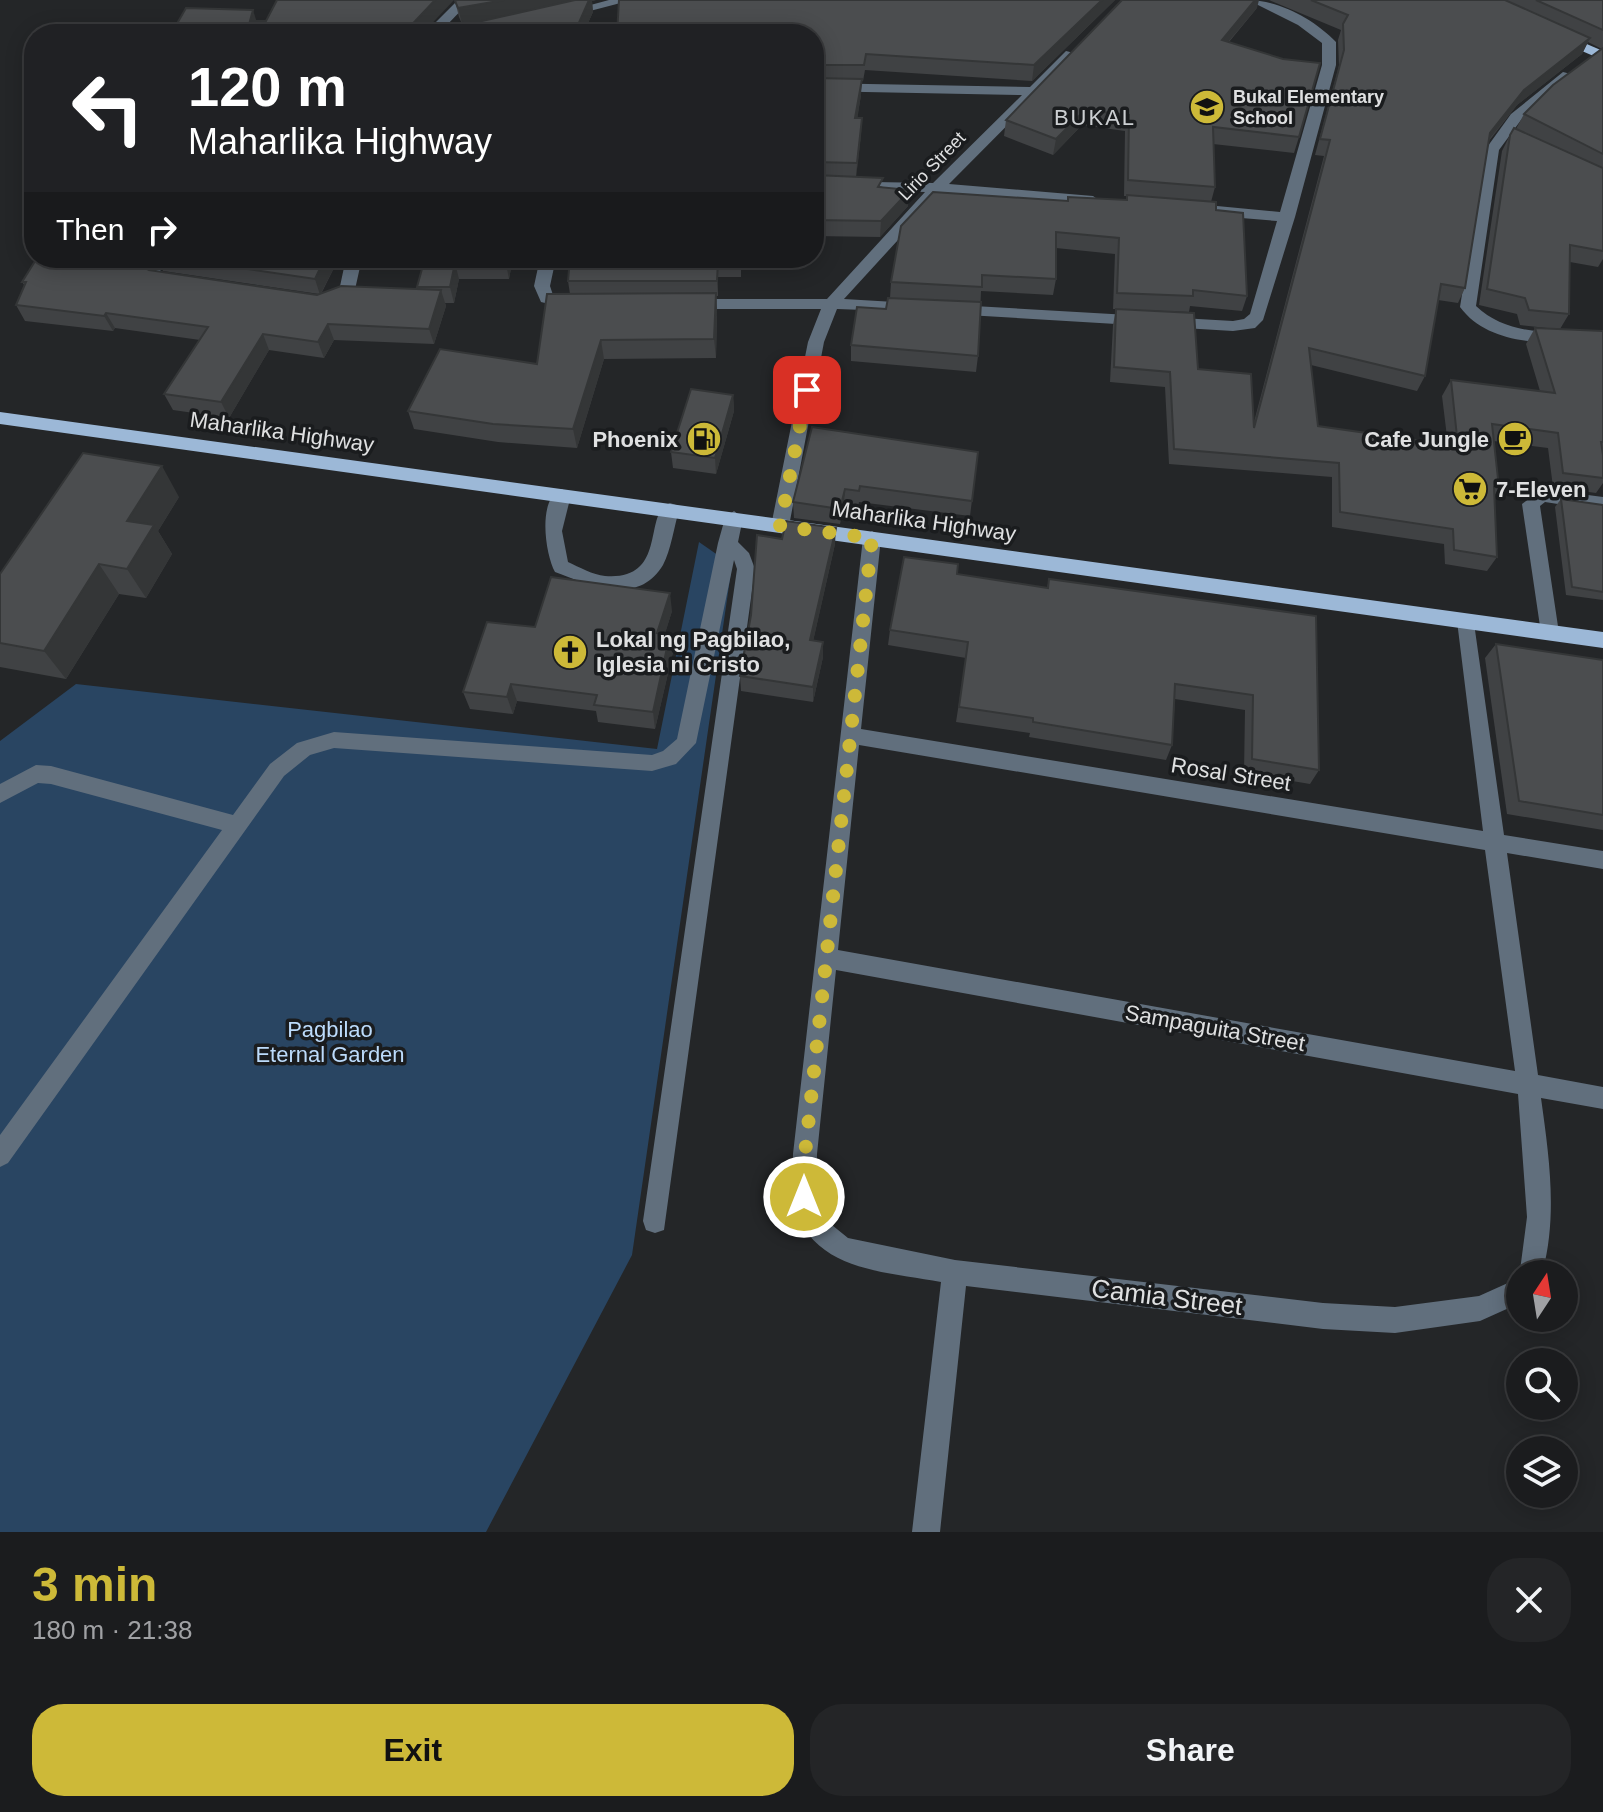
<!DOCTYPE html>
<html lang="en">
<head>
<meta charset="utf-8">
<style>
  body { margin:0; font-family:Helvetica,sans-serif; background:#242527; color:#f1f3f6; height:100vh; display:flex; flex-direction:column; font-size:30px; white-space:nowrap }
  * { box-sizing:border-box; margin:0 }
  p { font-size:26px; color:#a0a1a4 }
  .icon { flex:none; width:44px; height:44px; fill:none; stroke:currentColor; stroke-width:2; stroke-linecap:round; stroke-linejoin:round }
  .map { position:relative; height:1532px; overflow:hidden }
  .sheet { display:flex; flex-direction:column; background:#1b1c1e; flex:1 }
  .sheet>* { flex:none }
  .top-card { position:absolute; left:24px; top:24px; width:800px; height:244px; border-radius:32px; box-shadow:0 4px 20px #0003,0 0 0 2px #393a3c; background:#202124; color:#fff; overflow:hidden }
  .needle { width:52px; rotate:12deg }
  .buttons { position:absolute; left:1506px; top:1260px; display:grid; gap:16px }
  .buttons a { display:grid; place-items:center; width:72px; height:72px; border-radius:50%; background:#1b1c1e; box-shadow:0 4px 20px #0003,0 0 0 2px #393a3c; font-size:40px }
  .pin { position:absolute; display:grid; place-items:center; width:68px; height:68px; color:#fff; margin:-34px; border-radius:16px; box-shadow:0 4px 12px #0006 }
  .me { position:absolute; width:88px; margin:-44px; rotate:0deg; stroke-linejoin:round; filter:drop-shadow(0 0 6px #0008) }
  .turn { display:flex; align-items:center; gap:28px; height:168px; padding:0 32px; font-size:36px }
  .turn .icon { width:104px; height:104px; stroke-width:2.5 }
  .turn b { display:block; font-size:56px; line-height:68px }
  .then { display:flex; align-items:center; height:76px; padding:0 32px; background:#0003; gap:16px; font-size:30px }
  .round { display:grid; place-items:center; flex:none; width:84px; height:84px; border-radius:32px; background:#242527 }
  .headline { display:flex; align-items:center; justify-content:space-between; height:136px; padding:0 32px }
  h1 { font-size:48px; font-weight:700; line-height:60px; color:#cdb938 }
  .action { display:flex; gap:16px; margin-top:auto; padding:16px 32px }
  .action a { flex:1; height:92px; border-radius:32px; background:#cdb938; color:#111; font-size:32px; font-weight:700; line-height:92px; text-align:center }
  .action a+a { background:#242527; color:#f1f3f6 }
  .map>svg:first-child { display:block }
  .green { fill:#294562 }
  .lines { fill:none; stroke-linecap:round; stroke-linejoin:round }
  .minor { fill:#616f7d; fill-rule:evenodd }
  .major { fill:#9cb8d7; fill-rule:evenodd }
  .wall { fill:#404244; fill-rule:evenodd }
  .shaded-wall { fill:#343637 }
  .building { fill:#4b4d4f; stroke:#343637; stroke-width:2 }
  .route { stroke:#cdb938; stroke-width:14; stroke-dasharray:0 25.2 }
  .labels { text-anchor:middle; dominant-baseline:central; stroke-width:7; stroke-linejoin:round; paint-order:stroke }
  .far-poi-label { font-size:18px; font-weight:bold; fill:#dfe0e1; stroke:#1a1c1e; text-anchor:start }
  .far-street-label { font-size:18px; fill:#dfe0e1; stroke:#1a1c1e }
  .far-quarter-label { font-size:22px; letter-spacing:2px; fill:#cccfd2; stroke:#1a1c1e }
  .street-label { font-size:22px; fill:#dfe0e1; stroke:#1a1c1e }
  .poi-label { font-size:22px; font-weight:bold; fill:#dfe0e1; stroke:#1a1c1e; text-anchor:end }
  .park-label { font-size:22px; fill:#bcdbfb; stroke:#1a1c1e }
  .near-street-label { font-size:26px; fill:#dfe0e1; stroke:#1a1c1e }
</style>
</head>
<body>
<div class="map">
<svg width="1603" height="1532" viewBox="0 0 1603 1532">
  <rect width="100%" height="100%" fill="#242628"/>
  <!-- green -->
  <polygon class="green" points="699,542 732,565 632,1255 486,1532 0,1532 0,741 76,684 657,749"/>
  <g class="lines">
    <!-- minor -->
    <g class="minor">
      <polygon points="458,0 471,0 446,26 493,24 500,28 498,31 424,34"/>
      <polygon points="609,0 632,0 567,17 561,13"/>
      <path d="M1248,0C1279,0 1314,19 1336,42V65L1295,217L1263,320L1255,328L1233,331L950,314V306L956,305L1233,321L1244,319L1250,314L1277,221L1217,216L1210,211L1217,206L1280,212L1322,65V43L1298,25Z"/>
      <polygon points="1066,51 1078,54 949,184 1093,196 1100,201 1093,206 941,193 844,299 912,303 920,308 918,312 837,309 824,342 789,526 786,531 774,531 771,526 808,342 821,309 693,309 685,304 693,299 827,299 925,192 814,189 814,181 933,183 1022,95 814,91 814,83 1030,87"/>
      <path d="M1563,72L1575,75L1521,120L1499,150L1476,306C1509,338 1560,332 1603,333V343C1556,343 1491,349 1460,307L1485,150L1511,114Z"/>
      <polygon points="148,258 164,258 160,272 177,276 177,284 146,279 143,275"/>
      <polygon points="346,258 362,258 354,294 336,306 324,306 324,298 339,291"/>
      <polygon points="540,258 556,258 550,286 553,295 579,301 579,309 573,310 541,302 534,286"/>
      <path d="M562,489L571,495L562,531L568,562C579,567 593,575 605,576C669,581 642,512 670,503L676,505L679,510C674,527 671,550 663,565C638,607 589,585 555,572C545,554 537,497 562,489Z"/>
      <polygon points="1542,489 1603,497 1603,511 1545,502 1540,506 1559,633 1550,640 1541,633 1522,504"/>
      <polygon points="734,511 743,518 738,542 749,553 755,569 664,1230 655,1233 646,1230 643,1221 737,569 734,560 696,743 676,764 652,771 334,748 310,755 284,776 8,1163 0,1167 0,1135 222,830 51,784 38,783 0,803 0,784 36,765 51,766 233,815 270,764 297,743 334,732 652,755 663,751 677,739 718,543 725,518"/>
      <path d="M872,531L881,538L861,729L1483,831L1457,621L1466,614L1473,616L1504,835L1603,851V869L1507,853L1538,1075L1603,1087V1109L1541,1098C1549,1156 1558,1216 1542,1274H1520V1303L1480,1321L1395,1333L1323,1329L966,1286L940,1532H912L941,1282C882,1271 807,1271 792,1197C790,1184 793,1167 793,1154L863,538ZM859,745L1485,850L1515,1071L838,950ZM836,970L1518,1094L1527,1217L1519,1278L1479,1296L1395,1307L1323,1303L955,1260L848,1238L827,1221L816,1197L817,1154Z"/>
    </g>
    <!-- major -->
    <g class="major">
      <polygon points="1561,33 1603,51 1603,60 1556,40 1554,37"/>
      <polygon points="0,412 1603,632 1603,648 0,424"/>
    </g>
  </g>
  <!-- wall -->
  <g class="wall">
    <polygon points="457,0 596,0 592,1 593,12 583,34 467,34 465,23 462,24 459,17 455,1"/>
    <polygon points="1115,0 1032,81 865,70 863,81 861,81 861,95 857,118 861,134 856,177 883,187 908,206 880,237 814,236 814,34"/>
    <path d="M1269,0H1603V259L1598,267L1570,262L1569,314L1560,329L1603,331V483L1596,493L1553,487L1548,448L1494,441L1499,488L1494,496L1497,557L1487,571L1445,564L1444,544L1332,527V477L1169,464L1165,387L1110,382L1113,325L1116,309L1198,369L1254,422L1324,156L1315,155L1339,66L1338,40L1341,30ZM1588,42L1602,49L1524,114L1516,129L1510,135L1502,151L1479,305L1517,314L1520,325L1556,329L1535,328L1526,344L1540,391L1451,380L1442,396L1448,445L1318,426L1311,365L1417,391L1425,376L1438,300L1458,303L1465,288L1489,141L1517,105L1582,54Z"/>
    <polygon points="1257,8 1229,42 1299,137 1294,153 1213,144 1215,187 1211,202 1216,210 1247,296 1242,311 1190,306 1189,312 1113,309 1115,254 1056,248 1056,279 1053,295 981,291 978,356 976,372 851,361 851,345 886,309 890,298 891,282 1068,201 1126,200 1127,196 1124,196 1125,131 1082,125 1053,155 1004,136 1006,120"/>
    <polygon points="157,258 339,258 321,294 418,289 417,287 425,258 513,258 509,279 459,279 454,303 445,303 446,306 434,344 334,340 324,358 269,350 229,418 173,410 164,394 200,340 115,328 113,331 25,321 16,305 25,286 22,282 143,267 149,270 317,295 319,294 163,271"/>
    <polygon points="741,258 741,277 718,277 718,296 716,296 717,312 716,358 604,359 577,448 498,442 414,429 408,411 537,364 570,294 568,281"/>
    <polygon points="733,395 734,411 716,474 673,468 671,452"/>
    <polygon points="978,452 970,516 859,502 858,507 844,504 840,524 794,518 793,502"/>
    <polygon points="179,497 158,531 172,554 146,598 119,594 66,679 0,667 0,574"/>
    <polygon points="1561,499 1603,505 1603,600 1566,595 1555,507"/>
    <polygon points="782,539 835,544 813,641 823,657 813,702 741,691 740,676 751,615"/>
    <polygon points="957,574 1047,588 1049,579 1316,616 1319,770 1310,784 1244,773 1245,710 1175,699 1172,745 1166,760 1029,737 1030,733 956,722 966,658 888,645 890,630"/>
    <polygon points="672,611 665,633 673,652 655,729 598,722 596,711 517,701 513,714 470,709 463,692 535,627"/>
    <polygon points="1496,644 1603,660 1603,830 1507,814 1485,658"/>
  </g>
  <!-- shaded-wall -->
  <g class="shaded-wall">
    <polygon points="435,0 454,0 422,34 403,34"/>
    <polygon points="504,0 596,0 592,1 593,12 583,34 574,34 589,1 462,24 458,8"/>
    <polygon points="1102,0 1115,0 1032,81 1034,65"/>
    <polygon points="1255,0 1259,0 1257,8 1217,55 1222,40"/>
    <polygon points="253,10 258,26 250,21"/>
    <polygon points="1590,38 1582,54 1517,105 1482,148 1490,133 1524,90"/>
    <polygon points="862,79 861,95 855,134 855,118"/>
    <polygon points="1085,110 1082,125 1053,155 1056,139"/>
    <polygon points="862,118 861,134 856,179 857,163"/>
    <polygon points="910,190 908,206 880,237 881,221"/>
    <polygon points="133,258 146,258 140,276 132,261"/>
    <polygon points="325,258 339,258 320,295 315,279"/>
    <polygon points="507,258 513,258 509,279 506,264"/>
    <polygon points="718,261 718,296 717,281"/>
    <polygon points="455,263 459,279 454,303 450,287"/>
    <polygon points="441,290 446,306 434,344 429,329"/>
    <polygon points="716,293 717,312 716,358 714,339"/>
    <polygon points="106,313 115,328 113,331 104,316"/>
    <polygon points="328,324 334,340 324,358 318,342"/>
    <polygon points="263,334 269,350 229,418 221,402"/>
    <polygon points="601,340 604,359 577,448 573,429"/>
    <polygon points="733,395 734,411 716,474 715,458"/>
    <polygon points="162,466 179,497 158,531 172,554 146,598 127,569 127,521"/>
    <polygon points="845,489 844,504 840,524 840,509"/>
    <polygon points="836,528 835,544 810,655 810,640"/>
    <polygon points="99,564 119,594 66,679 44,651"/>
    <polygon points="670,593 672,611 660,650 657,633"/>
    <polygon points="670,634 673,652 655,729 653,712"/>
    <polygon points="823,642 823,657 813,702 813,687"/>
    <polygon points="511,684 517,701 513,714 507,697"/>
  </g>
  <!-- building -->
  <g class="building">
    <polygon points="277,0 435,0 403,34 171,34 186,8 253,10 250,21 266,21"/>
    <polygon points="457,0 504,0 458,8 455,1"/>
    <polygon points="575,0 589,0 574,34 470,34 464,21 482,21"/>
    <polygon points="619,0 1102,0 1034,65 866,54 864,65 814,65 814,34 617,34"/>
    <polygon points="1122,0 1255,0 1222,40 1283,59 1320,63 1299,137 1213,127 1215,187 1128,180 1129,115 1085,110 1056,139 1006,120"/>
    <polygon points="1311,0 1505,0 1590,38 1524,90 1490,133 1465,288 1441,284 1425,376 1309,348 1318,426 1458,446 1451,380 1555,393 1535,328 1603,331 1603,442 1601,442 1603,455 1603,478 1563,473 1558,433 1492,424 1499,488 1494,487 1497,557 1454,550 1453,529 1340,512 1339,463 1174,449 1170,372 1114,367 1116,309 1194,313 1198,369 1251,374 1254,428 1330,140 1320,139 1344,50 1343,24 1348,15"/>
    <polygon points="1536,0 1603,0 1603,30"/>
    <polygon points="1603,48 1603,154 1524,114 1553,85"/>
    <polygon points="814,78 862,79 855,118 862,118 857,163 814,162 814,163"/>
    <polygon points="1514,128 1603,168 1603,251 1570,245 1569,314 1529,310 1525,298 1487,289 1510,135"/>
    <polygon points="814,175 883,178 878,187 910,190 881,221 814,220"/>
    <polygon points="933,192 1068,201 1068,197 1127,200 1127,195 1216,202 1216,210 1243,213 1247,296 1193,290 1193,296 1117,293 1119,238 1056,232 1056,279 982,275 982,287 891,282 901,226"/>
    <polygon points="37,258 133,258 132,261 149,270 317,295 341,286 441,290 429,329 328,324 318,342 263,334 221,402 164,394 208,327 106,313 104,316 16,305 26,282 22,282"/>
    <polygon points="174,258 325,258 315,279"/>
    <polygon points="425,258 507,258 506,264 455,263 450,287 417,287"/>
    <polygon points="570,258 740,258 740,261 718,261 717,281 568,281"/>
    <polygon points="716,293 714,339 601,340 573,429 493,424 408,411 440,349 537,364 547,294"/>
    <polygon points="888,298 981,302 978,356 851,345 857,307 886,309"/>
    <polygon points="691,389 733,395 715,458 671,452"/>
    <polygon points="812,427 978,452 972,501 860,486 859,491 845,489 840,509 793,502"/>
    <polygon points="83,453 162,466 127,521 154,525 127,569 99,564 44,651 0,643 0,574"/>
    <polygon points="1561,499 1603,505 1603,592 1572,587"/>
    <polygon points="786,521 836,528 810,640 823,642 813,687 740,676 751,615 757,535 782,539"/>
    <polygon points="904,557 958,564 957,574 1048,588 1049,579 1316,616 1319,770 1252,759 1253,695 1175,684 1172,745 1033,722 1033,718 959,707 968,642 890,630"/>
    <polygon points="551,577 670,593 657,633 670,634 653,712 594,705 597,695 511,684 507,697 463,692 487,622 535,627"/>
    <polygon points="1496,644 1603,660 1603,815 1519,801"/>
  </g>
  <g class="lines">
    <!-- route -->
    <polyline class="route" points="804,1197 805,1154 872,538 780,526 807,390"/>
  </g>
  <!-- icons -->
  <defs>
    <g id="school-disc" transform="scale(1.8)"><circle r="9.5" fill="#cdb938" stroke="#1a1c1e"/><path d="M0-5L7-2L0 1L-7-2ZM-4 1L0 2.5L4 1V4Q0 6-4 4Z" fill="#111"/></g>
    <g id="fuel-disc" transform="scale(1.8)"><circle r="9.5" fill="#cdb938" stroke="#1a1c1e"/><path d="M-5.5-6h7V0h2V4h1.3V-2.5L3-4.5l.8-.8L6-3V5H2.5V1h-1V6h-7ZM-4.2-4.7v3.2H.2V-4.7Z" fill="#111"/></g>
    <g id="cafe-disc" transform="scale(1.8)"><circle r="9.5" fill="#cdb938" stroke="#1a1c1e"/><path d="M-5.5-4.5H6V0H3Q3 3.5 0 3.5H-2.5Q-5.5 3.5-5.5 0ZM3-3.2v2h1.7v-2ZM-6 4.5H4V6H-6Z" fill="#111"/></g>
    <g id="supermarket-disc" transform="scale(1.8)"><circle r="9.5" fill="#cdb938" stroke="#1a1c1e"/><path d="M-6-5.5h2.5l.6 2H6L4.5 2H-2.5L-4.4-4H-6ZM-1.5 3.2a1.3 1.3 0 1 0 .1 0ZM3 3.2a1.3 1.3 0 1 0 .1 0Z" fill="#111"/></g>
    <g id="church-disc" transform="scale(1.8)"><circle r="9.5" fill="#cdb938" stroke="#1a1c1e"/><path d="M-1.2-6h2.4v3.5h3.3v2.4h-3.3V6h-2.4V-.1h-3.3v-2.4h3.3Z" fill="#111"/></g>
  </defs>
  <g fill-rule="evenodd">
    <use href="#school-disc" x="1207" y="107"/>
    <use href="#fuel-disc" x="704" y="439"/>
    <use href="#cafe-disc" x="1515" y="439"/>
    <use href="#supermarket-disc" x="1470" y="489"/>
    <use href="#church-disc" x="570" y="652"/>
  </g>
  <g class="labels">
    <!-- far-poi labels -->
    <g class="far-poi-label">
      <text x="1233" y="97">Bukal Elementary<tspan x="1233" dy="21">School</tspan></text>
    </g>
    <!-- far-street labels -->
    <g class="far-street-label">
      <text transform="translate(932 166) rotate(-46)">Lirio Street</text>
    </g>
    <!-- far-quarter labels -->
    <g class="far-quarter-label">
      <text x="1095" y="117">BUKAL</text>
    </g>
    <!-- street labels -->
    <g class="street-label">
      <text transform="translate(282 432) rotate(8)">Maharlika Highway</text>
      <text transform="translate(924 521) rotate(8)">Maharlika Highway</text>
      <text transform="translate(1231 774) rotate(9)">Rosal Street</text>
      <text transform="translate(1215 1028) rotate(10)">Sampaguita Street</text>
    </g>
    <!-- poi labels -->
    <g class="poi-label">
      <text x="678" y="439">Phoenix</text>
      <text x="1489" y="439">Cafe Jungle</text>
      <text x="1496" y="489" text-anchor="start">7-Eleven</text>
      <text x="596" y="639" text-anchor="start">Lokal ng Pagbilao,<tspan x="596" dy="25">Iglesia ni Cristo</tspan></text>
    </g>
    <!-- park labels -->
    <g class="park-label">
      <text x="330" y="1029">Pagbilao<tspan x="330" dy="25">Eternal Garden</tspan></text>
    </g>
    <!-- near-street labels -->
    <g class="near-street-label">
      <text transform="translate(1167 1297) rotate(7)">Camia Street</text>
    </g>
  </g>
</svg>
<div class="buttons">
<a><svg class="needle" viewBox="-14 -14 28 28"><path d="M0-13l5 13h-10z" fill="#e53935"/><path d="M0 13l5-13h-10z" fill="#a0a1a4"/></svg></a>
<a><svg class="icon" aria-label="search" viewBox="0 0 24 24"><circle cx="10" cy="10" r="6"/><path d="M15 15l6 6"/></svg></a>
<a><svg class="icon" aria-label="layers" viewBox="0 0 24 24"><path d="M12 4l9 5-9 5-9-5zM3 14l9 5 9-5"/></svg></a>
</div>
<div class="pin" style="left:807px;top:390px;background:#d93025"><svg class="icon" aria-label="arrive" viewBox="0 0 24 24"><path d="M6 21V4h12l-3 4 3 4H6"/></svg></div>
<svg class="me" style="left:804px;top:1197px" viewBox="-20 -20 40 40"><circle r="17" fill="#cdb938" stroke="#fff" stroke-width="3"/><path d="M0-11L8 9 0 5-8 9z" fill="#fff"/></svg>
<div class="top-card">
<div class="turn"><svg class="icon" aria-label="left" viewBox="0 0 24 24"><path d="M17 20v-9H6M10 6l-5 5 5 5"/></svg><div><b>120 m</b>Maharlika Highway</div></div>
<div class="then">Then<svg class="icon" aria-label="right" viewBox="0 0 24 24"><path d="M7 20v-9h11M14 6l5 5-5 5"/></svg></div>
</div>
</div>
<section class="sheet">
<div class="headline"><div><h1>3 min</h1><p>180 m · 21:38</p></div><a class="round"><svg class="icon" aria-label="close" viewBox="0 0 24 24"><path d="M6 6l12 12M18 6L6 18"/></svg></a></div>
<div class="action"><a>Exit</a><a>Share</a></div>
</section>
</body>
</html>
